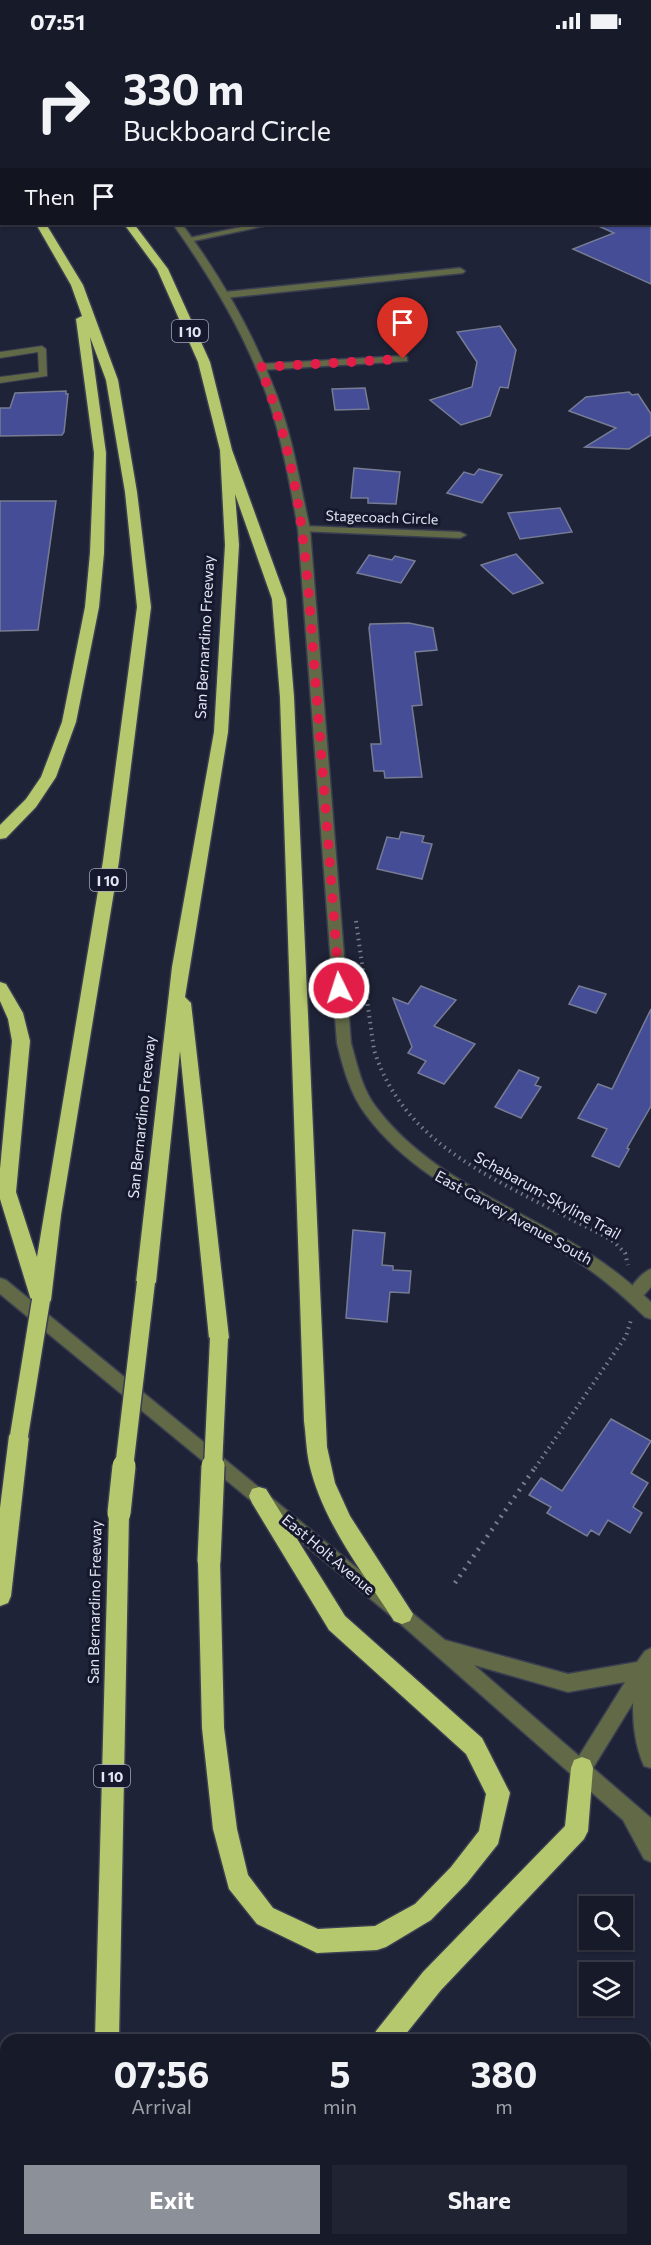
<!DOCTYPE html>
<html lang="en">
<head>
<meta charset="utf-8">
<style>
  body { margin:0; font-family:Commissioner,sans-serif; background:#202331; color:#f1f3f6; height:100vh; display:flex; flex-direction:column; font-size:22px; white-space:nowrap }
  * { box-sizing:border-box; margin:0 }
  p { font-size:20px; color:#9ea1a8 }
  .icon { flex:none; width:33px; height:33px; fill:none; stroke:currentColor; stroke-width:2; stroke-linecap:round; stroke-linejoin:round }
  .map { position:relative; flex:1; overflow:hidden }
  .sheet { position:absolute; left:0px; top:1992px; width:651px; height:212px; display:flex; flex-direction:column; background:#171a29; border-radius:18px 18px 0 0; box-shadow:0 2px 4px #0004,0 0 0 2px #363846 }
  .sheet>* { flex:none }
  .banner { position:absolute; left:0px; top:0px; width:651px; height:183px; box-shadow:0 2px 4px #0004,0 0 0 2px #363846; background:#171a29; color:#f1f3f6; overflow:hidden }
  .buttons { position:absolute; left:579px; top:1854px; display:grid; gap:12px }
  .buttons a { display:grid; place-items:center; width:54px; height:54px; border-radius:0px; background:#171a29; box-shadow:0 2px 4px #0004,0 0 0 2px #363846; font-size:30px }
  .pin { position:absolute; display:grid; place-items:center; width:51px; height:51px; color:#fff; margin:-62px -26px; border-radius:50% 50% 50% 0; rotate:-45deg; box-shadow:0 0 6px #0007 }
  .pin .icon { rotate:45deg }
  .me { position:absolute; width:66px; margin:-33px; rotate:356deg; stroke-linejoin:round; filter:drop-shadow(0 0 4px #0008) }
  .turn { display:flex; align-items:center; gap:21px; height:126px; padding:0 24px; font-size:27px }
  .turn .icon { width:78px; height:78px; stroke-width:2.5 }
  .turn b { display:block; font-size:42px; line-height:51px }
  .then { display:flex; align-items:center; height:57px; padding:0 24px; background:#0003; gap:12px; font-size:22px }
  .eta { display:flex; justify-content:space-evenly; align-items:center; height:102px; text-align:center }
  .eta b { font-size:36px; font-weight:700; line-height:42px }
  .cta { display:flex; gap:12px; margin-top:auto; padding:12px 24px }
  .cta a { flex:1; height:69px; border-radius:0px; background:#8c9099; color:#fff; font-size:24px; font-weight:700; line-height:69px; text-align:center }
  .cta a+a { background:#202331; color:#f1f3f6 }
  .status { display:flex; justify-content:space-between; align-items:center; height:42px; padding:0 30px; background:#171a29; direction:ltr }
  .status svg { height:16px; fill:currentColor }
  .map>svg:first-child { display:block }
  .building { fill:#444d96; stroke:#767c94; stroke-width:1.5 }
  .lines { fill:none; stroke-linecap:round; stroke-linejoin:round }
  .service-casing { stroke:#3a3e51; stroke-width:2 }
  .minor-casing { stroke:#3a3e51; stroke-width:3 }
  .tertiary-casing { stroke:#3a3e51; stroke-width:3 }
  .motorway-casing { stroke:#3a3e51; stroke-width:3 }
  .path-far1 { stroke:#787c8d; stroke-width:4; stroke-dasharray:1.5 4.5; stroke-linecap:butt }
  .path { stroke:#787c8d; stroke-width:4.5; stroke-dasharray:2 6; stroke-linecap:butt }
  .service { fill:#616946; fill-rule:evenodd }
  .minor { fill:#616946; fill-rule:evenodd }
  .tertiary { fill:#616946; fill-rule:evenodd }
  .motorway { fill:#b6c86e; fill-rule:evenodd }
  .motorway-bridge-far1-casing { stroke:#3a3e51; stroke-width:21; stroke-linecap:butt }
  .motorway-bridge-casing { stroke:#3a3e51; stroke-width:26; stroke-linecap:butt }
  .motorway-bridge-far1 { stroke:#b6c86e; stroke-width:18 }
  .motorway-bridge { stroke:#b6c86e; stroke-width:23 }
  .route { stroke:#e11d48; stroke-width:10; stroke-dasharray:0 18 }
  .labels { text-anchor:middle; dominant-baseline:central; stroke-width:6; stroke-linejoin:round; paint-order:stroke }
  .shield { fill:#16192d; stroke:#a5a8b8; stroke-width:1.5 }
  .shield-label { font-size:14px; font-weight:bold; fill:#e2e5f3 }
  .far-street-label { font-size:14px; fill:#e2e5f3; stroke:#16192d }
  .street-label { font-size:15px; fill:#e2e5f3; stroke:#16192d }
</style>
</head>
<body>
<div class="status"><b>07:51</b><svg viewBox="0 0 49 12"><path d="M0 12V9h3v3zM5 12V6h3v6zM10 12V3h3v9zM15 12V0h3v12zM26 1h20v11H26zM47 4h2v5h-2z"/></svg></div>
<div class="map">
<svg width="651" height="2203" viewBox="0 0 651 2203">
  <rect width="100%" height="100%" fill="#1f2337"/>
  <!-- building -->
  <g class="building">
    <polygon points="594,182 651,182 651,242 573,207 614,191"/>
    <polygon points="500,284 516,308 508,346 500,345 490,374 461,383 430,358 472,345 477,320 457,290"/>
    <polygon points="365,346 369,367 335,368 332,347"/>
    <polygon points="66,349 66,352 68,352 64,390 62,393 0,394 0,366 10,366 15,351"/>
    <polygon points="629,350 632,353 638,352 651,372 651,393 629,407 585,405 616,386 569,369 586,355"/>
    <polygon points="354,426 400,430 396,462 368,461 368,456 351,456"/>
    <polygon points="479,427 502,433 482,461 447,451 464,430 474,433"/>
    <polygon points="0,459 56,459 38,588 0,589"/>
    <polygon points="560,466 572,490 520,497 508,471"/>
    <polygon points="516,512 543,541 513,552 481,523"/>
    <polygon points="369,513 392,518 395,514 415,519 401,541 357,531"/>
    <polygon points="409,581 433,586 437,608 415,610 422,663 412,664 422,735 385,736 384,729 374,729 371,702 381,702 369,586 370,582"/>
    <polygon points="401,790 424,794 422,800 432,802 422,837 377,827 387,795 399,797"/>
    <polygon points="421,944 456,958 434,984 475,1002 444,1042 418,1031 426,1019 408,1011 412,1005 393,956 408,962"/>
    <polygon points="579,944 606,952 596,971 569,962"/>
    <polygon points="651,967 651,1064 627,1106 629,1107 619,1125 592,1114 607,1087 578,1076 598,1042 612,1047"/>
    <polygon points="519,1028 539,1036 535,1043 541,1045 521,1076 495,1065"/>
    <polygon points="353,1188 385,1191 382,1223 393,1224 393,1228 411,1229 409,1251 390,1250 387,1280 346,1276"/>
    <polygon points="611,1377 651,1399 631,1431 648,1441 633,1465 642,1471 630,1491 608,1478 599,1493 591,1488 587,1494 547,1471 551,1465 529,1453 541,1436 562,1449"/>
  </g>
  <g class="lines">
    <!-- service casing -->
    <g class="service-casing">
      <polygon id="service" points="42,304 46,307 47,334 0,341 0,335 39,330 38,310 0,316 0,310"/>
    </g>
    <!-- minor casing -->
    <g class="minor-casing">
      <g id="minor">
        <rect x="485" y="0" width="8" height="2"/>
        <polygon points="650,125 651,126 651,132 650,131"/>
        <polygon points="256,182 273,182 189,200 184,197"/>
        <polygon points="460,226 465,229 463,231 225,256 220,253 225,250"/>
        <polygon points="403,314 407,315 407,319 260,328 255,325 260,322"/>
        <polygon points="304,484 460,490 466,493 460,496 300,489 298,487"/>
        <path d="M651,1227V1245C644,1253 640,1260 629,1257L627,1252C632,1243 641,1231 651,1227Z"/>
      </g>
    </g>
    <!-- tertiary casing -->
    <g class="tertiary-casing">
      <g id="tertiary">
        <rect x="0" y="5" width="2" height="5"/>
        <path d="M173,182H182C221,235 254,292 277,354C293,397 300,442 310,487L351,1001C357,1022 362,1047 376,1065C430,1137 517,1164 590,1212C612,1226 632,1242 651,1260V1277L645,1275C624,1255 603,1236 578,1220C506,1173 419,1144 366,1073C350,1052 343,1026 337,1001L298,487C290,442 282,397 267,354C245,292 211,236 173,182Z"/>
        <path d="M0,1236L6,1238L445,1598L568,1632L637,1620L645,1609L651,1606V1726L644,1724C635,1703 633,1684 633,1661L593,1726L651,1776V1820L644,1817L623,1778L396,1578L0,1252ZM474,1623L568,1650L625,1640L579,1714Z"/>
      </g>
    </g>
    <!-- motorway casing -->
    <g class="motorway-casing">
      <g id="motorway">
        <polygon points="0,41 2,41 2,49 0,48"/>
        <rect x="0" y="123" width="2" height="8"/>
        <polygon points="36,182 46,182 83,243 118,338 137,450 151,565 119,819 61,1173 51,1258 48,1264 41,1266 34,1264 31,1258 0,1157 0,1127 12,999 8,977 0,959 0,940 6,942 23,971 30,999 16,1150 37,1215 103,819 137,565 125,450 106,338 90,295 106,411 104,511 99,565 76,680 56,735 36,765 6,796 0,797 0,783 26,757 41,735 62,680 85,565 90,511 94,411 76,277 82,274 71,243"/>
        <path d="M124,182H134L168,227L210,320L232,408L286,557L294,655L327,1405L335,1441L350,1474L413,1572L410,1579L402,1582L394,1579C362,1529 322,1479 309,1421C306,1407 306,1393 304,1379L280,655L272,557L235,452L239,503L228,690L185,955L191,961L229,1296L226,1302L219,1304L212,1302L209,1296L180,1009L156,1240L153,1246L146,1248L139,1246L136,1240L172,925L214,690L225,503L220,408L198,320L157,227Z"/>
        <polygon points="19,1385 26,1388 29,1394 11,1554 8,1561 0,1564 0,1466 9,1394 12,1388"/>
        <polygon points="259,1445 266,1447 345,1574 482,1696 510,1751 498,1802 467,1841 431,1878 386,1905 377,1908 317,1911 257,1882 229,1847 213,1787 202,1686 198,1519 201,1512 209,1509 217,1512 220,1519 224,1686 237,1787 248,1833 273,1866 318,1887 375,1884 415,1862 451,1825 479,1789 486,1752 466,1712 329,1588 252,1461 249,1454 252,1447"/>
        <polygon points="119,1462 126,1464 129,1471 119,1998 95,1998 109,1471 112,1464"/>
        <polygon points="582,1715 590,1718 593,1726 588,1789 584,1797 441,1948 401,1998 373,1998 376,1989 423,1930 565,1784 571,1726 574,1718"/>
        <polygon points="107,2198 133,2198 134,2203 108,2203"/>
        <polygon points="294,2198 320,2198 318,2203 292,2203"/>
      </g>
    </g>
    <!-- path-far1 -->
    <g class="path-far1">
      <path d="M356,879L374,1008C403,1099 486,1133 565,1174C581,1183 599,1190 614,1200L625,1211L628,1223"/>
      <polyline points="535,1426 626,1294 631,1278"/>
    </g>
    <!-- path -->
    <polyline class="path" points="455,1541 536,1424"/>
    <!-- service -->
    <use href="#service" class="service"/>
    <!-- minor -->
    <use href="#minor" class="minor"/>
    <!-- tertiary -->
    <use href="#tertiary" class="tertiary"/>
    <!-- motorway -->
    <use href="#motorway" class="motorway"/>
    <!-- motorway-bridge-far1 casing -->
    <g class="motorway-bridge-far1-casing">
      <g id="motorway-bridge-far1">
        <polyline points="19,1394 41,1258"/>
        <polyline points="124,1426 146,1240"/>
        <polyline points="213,1426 219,1296"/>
      </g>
    </g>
    <!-- motorway-bridge casing -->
    <g class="motorway-bridge-casing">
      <g id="motorway-bridge">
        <polyline points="119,1471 124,1424"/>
        <polyline points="209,1519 213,1424"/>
      </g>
    </g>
    <!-- motorway-bridge-far1 -->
    <use href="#motorway-bridge-far1" class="motorway-bridge-far1"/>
    <!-- motorway-bridge -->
    <use href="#motorway-bridge" class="motorway-bridge"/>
  </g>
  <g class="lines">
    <!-- route -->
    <path class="route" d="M339,946C332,846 324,746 316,646C307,533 304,431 260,325L403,317"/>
  </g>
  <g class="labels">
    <!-- shield labels -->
    <g class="shield">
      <rect x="172" y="278" width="36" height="22" rx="4.5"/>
      <rect x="90" y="827" width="36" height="22" rx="4.5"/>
      <rect x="94" y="1723" width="36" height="22" rx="4.5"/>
    </g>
    <g class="shield-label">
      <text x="190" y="289">I 10</text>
      <text x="108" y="838">I 10</text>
      <text x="112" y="1734">I 10</text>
    </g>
    <!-- far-street labels -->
    <g class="far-street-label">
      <text transform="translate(382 475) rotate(2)">Stagecoach Circle</text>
    </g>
    <!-- street labels -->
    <g class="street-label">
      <text transform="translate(204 595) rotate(-87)">San Bernardino Freeway</text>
      <text transform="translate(141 1075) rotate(-84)">San Bernardino Freeway</text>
      <text transform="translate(548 1153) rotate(29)">Schabarum-Skyline Trail</text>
      <text transform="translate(514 1175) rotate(29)">East Garvey Avenue South</text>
      <text transform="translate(329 1512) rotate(40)">East Holt Avenue</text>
      <text transform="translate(94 1560) rotate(-89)">San Bernardino Freeway</text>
    </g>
  </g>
</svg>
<div class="buttons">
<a><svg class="icon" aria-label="search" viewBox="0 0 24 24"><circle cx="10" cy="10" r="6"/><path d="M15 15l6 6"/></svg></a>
<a><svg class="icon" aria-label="layers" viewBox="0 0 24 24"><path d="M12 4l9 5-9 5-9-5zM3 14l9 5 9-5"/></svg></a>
</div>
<div class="pin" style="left:403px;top:317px;background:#d93025"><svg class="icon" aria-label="arrive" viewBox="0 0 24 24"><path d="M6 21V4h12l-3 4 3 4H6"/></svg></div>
<svg class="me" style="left:339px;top:946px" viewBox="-20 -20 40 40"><circle r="17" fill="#e11d48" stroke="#fff" stroke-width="3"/><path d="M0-11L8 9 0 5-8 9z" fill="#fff"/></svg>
<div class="banner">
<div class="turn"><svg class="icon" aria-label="right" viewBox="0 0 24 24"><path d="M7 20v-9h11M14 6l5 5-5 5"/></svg><div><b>330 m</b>Buckboard Circle</div></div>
<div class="then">Then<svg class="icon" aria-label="arrive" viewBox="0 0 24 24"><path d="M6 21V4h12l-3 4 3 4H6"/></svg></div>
</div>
<section class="sheet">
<div class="eta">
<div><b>07:56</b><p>Arrival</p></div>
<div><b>5</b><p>min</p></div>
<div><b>380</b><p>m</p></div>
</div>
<div class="cta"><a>Exit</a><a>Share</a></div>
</section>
</div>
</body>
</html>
